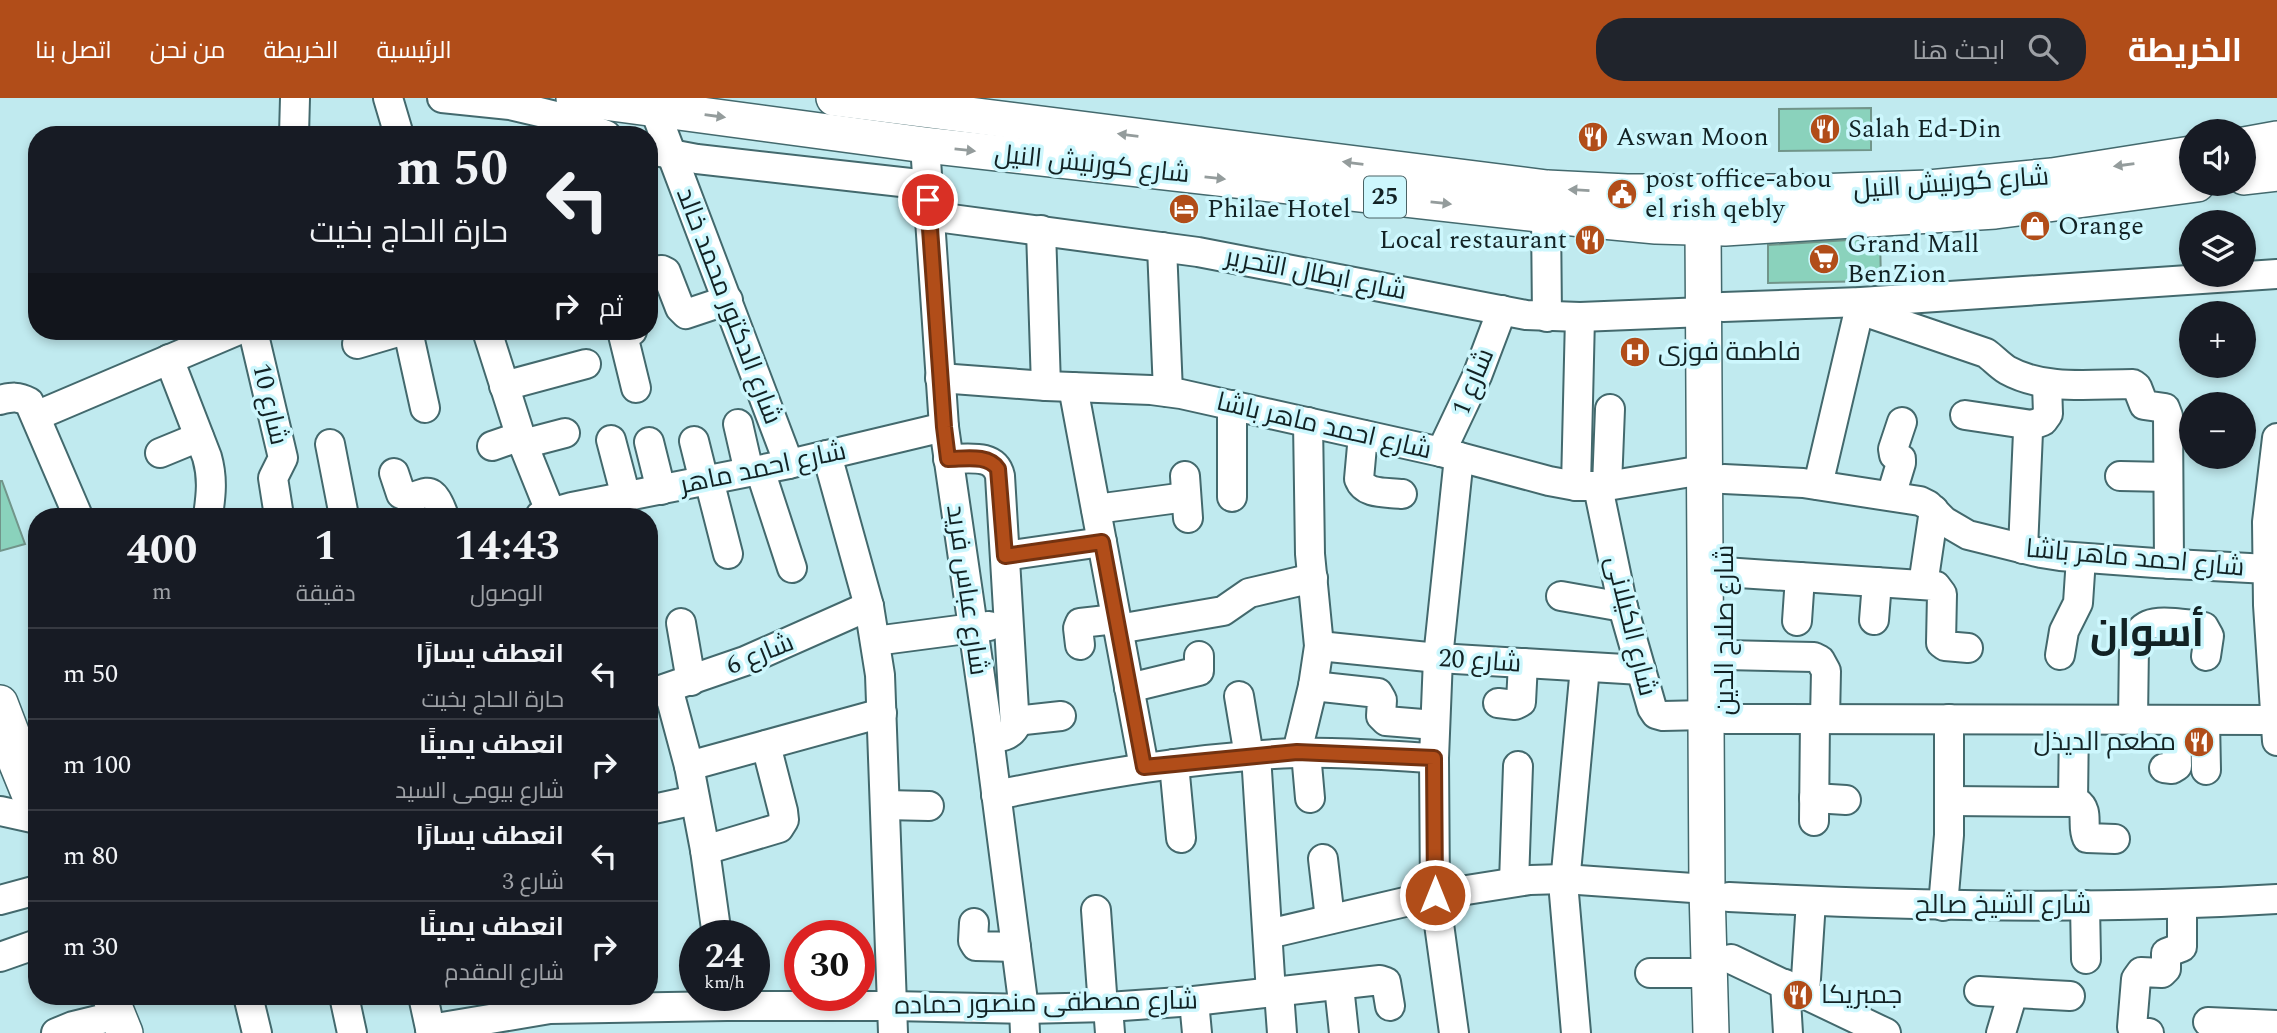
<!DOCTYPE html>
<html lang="ar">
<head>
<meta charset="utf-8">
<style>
  body { margin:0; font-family:Spectral,Cairo,serif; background:#20242c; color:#f1f3f6; direction:rtl; height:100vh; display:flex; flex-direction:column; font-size:26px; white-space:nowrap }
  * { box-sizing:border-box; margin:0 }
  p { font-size:23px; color:#9ea1a6 }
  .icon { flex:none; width:38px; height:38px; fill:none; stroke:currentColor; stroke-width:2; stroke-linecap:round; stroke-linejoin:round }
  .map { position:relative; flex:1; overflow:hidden; direction:ltr }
  .details { position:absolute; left:28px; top:410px; width:630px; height:497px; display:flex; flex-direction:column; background:#171b24; border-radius:28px; box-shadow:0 4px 10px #0003; direction:rtl }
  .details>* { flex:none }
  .banner { position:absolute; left:28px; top:28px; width:630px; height:214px; border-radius:28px; box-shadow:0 4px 10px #0003; direction:rtl; background:#171b24; color:#f1f3f6; overflow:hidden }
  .tools { position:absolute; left:2179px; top:21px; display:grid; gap:14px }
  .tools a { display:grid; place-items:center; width:77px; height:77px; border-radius:50%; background:#171b24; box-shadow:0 4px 10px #0003; font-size:35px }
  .speed { position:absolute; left:679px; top:822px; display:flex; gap:14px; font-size:35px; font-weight:700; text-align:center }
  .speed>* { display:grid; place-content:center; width:91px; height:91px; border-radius:50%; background:#171b24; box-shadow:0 4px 10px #0003; line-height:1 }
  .speed small { font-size:18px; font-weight:400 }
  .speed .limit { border:10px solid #d22; background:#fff; color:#111 }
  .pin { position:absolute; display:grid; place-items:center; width:60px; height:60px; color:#fff; margin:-30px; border:4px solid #fff; border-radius:50%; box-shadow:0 2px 7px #0007 }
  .me { position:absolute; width:77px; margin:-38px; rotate:0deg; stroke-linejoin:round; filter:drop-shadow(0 0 5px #0008) }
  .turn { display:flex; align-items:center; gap:24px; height:147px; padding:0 35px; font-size:32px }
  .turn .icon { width:91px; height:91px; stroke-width:2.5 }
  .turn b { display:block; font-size:49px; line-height:60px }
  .then { display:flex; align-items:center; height:66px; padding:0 35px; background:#0003; gap:14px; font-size:26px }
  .eta { display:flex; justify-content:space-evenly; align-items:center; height:119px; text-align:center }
  .eta b { font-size:42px; font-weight:700; line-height:49px }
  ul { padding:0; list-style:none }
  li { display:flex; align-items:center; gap:21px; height:91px; padding:0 35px; border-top:2px solid #363941 }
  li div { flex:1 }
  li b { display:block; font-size:26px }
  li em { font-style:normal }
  header { display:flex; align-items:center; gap:42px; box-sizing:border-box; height:98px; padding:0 35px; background:#b14d19; color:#fff }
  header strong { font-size:33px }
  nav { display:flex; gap:38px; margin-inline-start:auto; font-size:24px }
  .search { width:490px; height:63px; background:#20242c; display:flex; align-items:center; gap:18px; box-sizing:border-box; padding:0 24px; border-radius:28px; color:#9ea1a6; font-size:26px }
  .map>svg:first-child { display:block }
  .building { fill:#8ad2bc; stroke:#71958a; stroke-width:2 }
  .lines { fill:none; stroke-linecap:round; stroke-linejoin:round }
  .minor-casing { stroke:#43696d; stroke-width:32 }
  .major-casing { stroke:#43696d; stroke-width:38 }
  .minor { stroke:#fff; stroke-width:28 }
  .major { stroke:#fff; stroke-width:35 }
  .oneway { fill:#949c9c }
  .route-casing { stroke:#733210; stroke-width:18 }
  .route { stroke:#b14d19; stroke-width:12 }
  .labels { text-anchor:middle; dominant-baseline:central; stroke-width:7; stroke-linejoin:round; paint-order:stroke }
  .shield { fill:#cdf7fd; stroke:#4a6265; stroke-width:2 }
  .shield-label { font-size:24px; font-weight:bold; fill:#122224 }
  .poi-label { font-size:26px; fill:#122224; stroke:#cdf7fd; text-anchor:start }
  .street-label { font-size:26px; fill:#122224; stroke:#cdf7fd }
  .town-label { font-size:40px; font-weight:bold; fill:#122224; stroke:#cdf7fd }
</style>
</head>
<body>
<header>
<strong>الخريطة</strong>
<div class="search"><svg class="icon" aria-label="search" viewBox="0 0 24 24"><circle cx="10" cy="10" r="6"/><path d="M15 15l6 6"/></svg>ابحث هنا</div>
<nav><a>الرئيسية</a><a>الخريطة</a><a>من نحن</a><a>اتصل بنا</a></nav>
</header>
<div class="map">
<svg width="2277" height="935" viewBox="0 0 2277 935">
  <rect width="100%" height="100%" fill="#c0eaef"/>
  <!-- building -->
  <g class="building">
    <polygon points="1871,10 1871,52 1779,53 1779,11"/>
    <polygon points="1880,140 1881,183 1768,185 1768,147"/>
    <polygon points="0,383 2,383 25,446 0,453"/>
  </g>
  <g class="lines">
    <!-- minor casing -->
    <g class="minor-casing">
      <g id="minor">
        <polyline points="388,0 399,37"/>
        <polyline points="442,0 510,7 552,17 606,37"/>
        <polyline points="654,10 789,366"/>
        <polyline points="294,37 295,0"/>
        <polyline points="925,47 944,329 989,640 1024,911 1025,935"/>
        <polyline points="655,53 697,61 928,87"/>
        <polyline points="1546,117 1547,219"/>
        <polyline points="929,118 1198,154 1526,217 1580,219 1704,214"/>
        <polyline points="1041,132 1046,288"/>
        <polyline points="1162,149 1168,294"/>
        <polyline points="649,173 662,172 666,174 680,210 686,216 728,202"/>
        <polyline points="1723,209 1861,204 2277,176"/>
        <path d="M1860,212L1986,255C1993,260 1999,267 2007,272C2045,293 2091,286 2133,286L2137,289L2144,307L2165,310L2168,318L2169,466"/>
        <polyline points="253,233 283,360 273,380 279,418"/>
        <polyline points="408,233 425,310"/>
        <polyline points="487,233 523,346 552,418"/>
        <polyline points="632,233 623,237 636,290"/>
        <polyline points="357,246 401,233"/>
        <path d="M169,261L207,359C213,380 211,397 208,418"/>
        <polyline points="940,280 1046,288 1151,292 1181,296 1441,354 1549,383 1576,388 1607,388 1703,372"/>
        <polyline points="504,288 586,266"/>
        <polyline points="1073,289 1144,669"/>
        <path d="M0,302C12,299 18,298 29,304L78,418"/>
        <polyline points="1965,317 2032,327"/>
        <polyline points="36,318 236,233"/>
        <polyline points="738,326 749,374"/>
        <path d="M1363,337L1359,381C1365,397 1386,394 1402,396"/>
        <polyline points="2277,340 2267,424 2268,507 2277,643"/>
        <polyline points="611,342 626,399"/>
        <polyline points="694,343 704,383"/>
        <polyline points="649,344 661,392"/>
        <polyline points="330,346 344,418"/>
        <polyline points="523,346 565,335"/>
        <polyline points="492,348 521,338"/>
        <polyline points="1441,354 1477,278 1502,212"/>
        <polyline points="160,355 199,339"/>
        <polyline points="827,357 869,508 880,577 893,935"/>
        <path d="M948,361C967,361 995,355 1000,378L1015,629C1009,639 1000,639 989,640"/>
        <polyline points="760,372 792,470"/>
        <path d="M394,375L401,396C423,407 429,375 444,418"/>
        <polyline points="1185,378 1188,420"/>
        <polyline points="2120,378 2168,379"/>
        <polyline points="1724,381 1803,385 1920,403 1928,407 1944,423 1968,437 2041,455 2060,458 2155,465 2268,471"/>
        <polyline points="709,382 728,456"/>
        <polyline points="1818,387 1861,204"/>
        <polyline points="1576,388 1580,219"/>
        <polyline points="1607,388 1610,311"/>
        <polyline points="1598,389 1623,509 1652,610 1656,616 1663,618 1706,617"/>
        <polyline points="1891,398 1901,365 1901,361 1894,357 1893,351 1902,324"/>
        <polyline points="1232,399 1232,307"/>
        <polyline points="1096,411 1186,399"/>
        <polyline points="540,418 572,409 789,366 944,329"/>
        <polyline points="2023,451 2028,334 2032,327 2043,323 2048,316 2047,286"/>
        <polyline points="1005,458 1102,444"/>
        <polyline points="1724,474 1936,488 1942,496 1941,545 1945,548 1968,550"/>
        <polyline points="1923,487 1934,412"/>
        <polyline points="1561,498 1623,509"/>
        <polyline points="1874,522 1877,484"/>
        <polyline points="1797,523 1800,479"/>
        <polyline points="681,525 691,583"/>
        <polyline points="1118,531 1223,513 1249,495 1313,480"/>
        <polyline points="875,543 989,528"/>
        <polyline points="1080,547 1078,530 1080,525 1116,521"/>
        <polyline points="1319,548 1438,560 1641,572"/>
        <polyline points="1724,557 1814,559 1820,562 1826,573 1825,621"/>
        <polyline points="2060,557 2064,533 2078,505 2081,460"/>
        <polyline points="1313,588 1378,595 1382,602 1381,618 1386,623 1435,627"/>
        <polyline points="668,590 689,668 705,752 717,838"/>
        <polyline points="1129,590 1199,573 1199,558"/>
        <polyline points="649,596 745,563 869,508"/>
        <polyline points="1239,598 1249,658"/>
        <polyline points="1498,605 1515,607 1521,604 1523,565"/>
        <polyline points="1725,621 2274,622"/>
        <path d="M2133,622L2134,547C2139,525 2154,523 2174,525C2184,526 2194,526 2204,529L2209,538L2206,558"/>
        <polyline points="2205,622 2206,672"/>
        <polyline points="1015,623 1061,618"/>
        <polyline points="1297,654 1313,588 1319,548 1310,456 1308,324"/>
        <polyline points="1306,655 1310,700"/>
        <polyline points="1256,657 1271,895"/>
        <polyline points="1174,666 1181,740"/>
        <polyline points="689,668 882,615"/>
        <polyline points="2164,670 2172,671 2177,668 2176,622"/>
        <path d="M996,697C1095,677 1195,659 1296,655C1342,653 1389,658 1434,660"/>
        <polyline points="1814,700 1846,702"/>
        <path d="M1950,703L2077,704C2090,713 2081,727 2087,740L2115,741"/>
        <polyline points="2073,704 2074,622"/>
        <polyline points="885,707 929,708"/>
        <polyline points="649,712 695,702"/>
        <polyline points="0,713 37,721"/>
        <polyline points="1814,723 1815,621"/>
        <polyline points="705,752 779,730 784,722 783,713 766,647"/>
        <polyline points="1323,761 1330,821"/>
        <polyline points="1514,784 1518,668"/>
        <path d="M1729,799C1912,808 2095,812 2277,801"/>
        <polyline points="0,802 37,792"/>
        <polyline points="2085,807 2086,861"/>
        <polyline points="1943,808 1949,737 1949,621"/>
        <polyline points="1096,812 1103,909"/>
        <polyline points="974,825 973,843 976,848 1016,849"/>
        <polyline points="1268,836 1435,797 1530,782 1564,781 1707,791"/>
        <polyline points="0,859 37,846"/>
        <polyline points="1731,861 1886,935"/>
        <polyline points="1650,875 1708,875"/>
        <polyline points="1785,886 1788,935"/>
        <polyline points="1339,888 1344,935"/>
        <polyline points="1979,893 2070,898"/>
        <polyline points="1279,894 1282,935"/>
        <polyline points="1805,896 1811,803"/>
        <polyline points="248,898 257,935"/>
        <polyline points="344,898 352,935"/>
        <polyline points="423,898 431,935"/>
        <polyline points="1194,903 1197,935"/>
        <polyline points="1108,909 1110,935"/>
        <polyline points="2208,924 2277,927"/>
        <polyline points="430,931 550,911 727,908 892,908 1024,911 1108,909 1194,903 1380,882 1386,884 1390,908"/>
        <polyline points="56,935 73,928 118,917"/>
        <polyline points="1454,935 1435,797 1434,660 1438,560 1459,359"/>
        <polyline points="1576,935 1564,796 1585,569"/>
        <polyline points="2001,935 2013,895"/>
        <polyline points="2149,935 2137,933 2132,929 2136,881 2141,874 2162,875 2166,871 2166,855 2182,849 2182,807"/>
      </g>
    </g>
    <!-- major casing -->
    <g class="major-casing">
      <g id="major">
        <polyline points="574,0 925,47 1582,121 1656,128 1725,130 1995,113 2197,86"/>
        <polyline points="834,0 1547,90 1627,94 1816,94 1929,90 2052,78 2191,56"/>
        <polyline points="2244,47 2277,41"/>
        <polyline points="2244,79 2277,75"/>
        <polyline points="0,605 16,647 17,666 37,715"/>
        <polyline points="110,898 125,935"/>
        <polyline points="1711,935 1707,791 1703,130 1724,117"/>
      </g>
    </g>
    <!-- minor -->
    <use href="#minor" class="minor"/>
    <!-- major -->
    <use href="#major" class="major"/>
  </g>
  <!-- one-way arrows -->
  <defs><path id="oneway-solid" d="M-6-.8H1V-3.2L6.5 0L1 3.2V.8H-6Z" transform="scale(1.75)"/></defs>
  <g class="oneway">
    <use href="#oneway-solid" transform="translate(715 18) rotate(8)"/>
    <use href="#oneway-solid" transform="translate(1128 37) rotate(-173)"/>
    <use href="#oneway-solid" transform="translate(965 52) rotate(6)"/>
    <use href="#oneway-solid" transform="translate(1353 65) rotate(-173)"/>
    <use href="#oneway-solid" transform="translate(2124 67) rotate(172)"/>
    <use href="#oneway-solid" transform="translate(1215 80) rotate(6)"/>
    <use href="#oneway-solid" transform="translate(1579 92) rotate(-177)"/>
    <use href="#oneway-solid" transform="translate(1441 105) rotate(6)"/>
  </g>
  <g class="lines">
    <!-- route casing -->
    <g class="route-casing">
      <path id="route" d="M928,102L944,329L948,361C965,361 988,356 998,371L1005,458L1102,444L1144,669L1297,654L1434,660L1435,797"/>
    </g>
    <!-- route -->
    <use href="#route" class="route"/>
  </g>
  <!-- icons -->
  <defs>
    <g id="restaurant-disc" transform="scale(1.575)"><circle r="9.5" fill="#b14d19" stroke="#cdf7fd"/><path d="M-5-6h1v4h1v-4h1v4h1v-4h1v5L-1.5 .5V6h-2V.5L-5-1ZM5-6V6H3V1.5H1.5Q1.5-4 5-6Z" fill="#fff"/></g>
    <g id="civic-disc" transform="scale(1.575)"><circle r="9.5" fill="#b14d19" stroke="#cdf7fd"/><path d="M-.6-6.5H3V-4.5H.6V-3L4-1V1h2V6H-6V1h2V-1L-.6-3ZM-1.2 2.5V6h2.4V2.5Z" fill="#fff"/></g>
    <g id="hotel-disc" transform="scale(1.575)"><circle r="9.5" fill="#b14d19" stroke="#cdf7fd"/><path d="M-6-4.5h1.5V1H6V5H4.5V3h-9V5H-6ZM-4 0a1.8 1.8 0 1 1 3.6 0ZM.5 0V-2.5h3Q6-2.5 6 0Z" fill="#fff"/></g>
    <g id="shop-disc" transform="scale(1.575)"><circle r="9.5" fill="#b14d19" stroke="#cdf7fd"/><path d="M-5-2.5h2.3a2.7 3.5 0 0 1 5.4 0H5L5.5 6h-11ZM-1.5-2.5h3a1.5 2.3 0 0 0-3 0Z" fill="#fff"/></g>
    <g id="supermarket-disc" transform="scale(1.575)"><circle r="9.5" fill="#b14d19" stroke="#cdf7fd"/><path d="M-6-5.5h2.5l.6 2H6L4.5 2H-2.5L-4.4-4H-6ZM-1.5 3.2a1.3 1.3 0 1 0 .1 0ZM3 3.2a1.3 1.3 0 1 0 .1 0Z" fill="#fff"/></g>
    <g id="hospital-disc" transform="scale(1.575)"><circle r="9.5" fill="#b14d19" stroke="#cdf7fd"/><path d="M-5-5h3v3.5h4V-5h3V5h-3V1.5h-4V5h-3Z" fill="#fff"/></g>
  </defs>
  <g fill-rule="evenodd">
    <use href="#restaurant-disc" x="1825" y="31"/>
    <use href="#restaurant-disc" x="1593" y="39"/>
    <use href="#civic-disc" x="1622" y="96"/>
    <use href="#hotel-disc" x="1184" y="111"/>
    <use href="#shop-disc" x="2035" y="128"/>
    <use href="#restaurant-disc" x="1590" y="142"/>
    <use href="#supermarket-disc" x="1824" y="161"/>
    <use href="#hospital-disc" x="1635" y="254"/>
    <use href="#restaurant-disc" x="2199" y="644"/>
    <use href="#restaurant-disc" x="1798" y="897"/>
  </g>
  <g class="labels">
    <!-- shield labels -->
    <rect class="shield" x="1364" y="78.5" width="42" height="41" rx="5"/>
    <g class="shield-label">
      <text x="1385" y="99">25</text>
    </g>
    <!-- poi labels -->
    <g class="poi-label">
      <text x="1848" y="31">Salah Ed-Din</text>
      <text x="1616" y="39">Aswan Moon</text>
      <text x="1645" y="81">post office-abou<tspan x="1645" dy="30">el rish qebly</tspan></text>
      <text x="1207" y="111">Philae Hotel</text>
      <text x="2058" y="128">Orange</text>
      <text x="1567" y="142" text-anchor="end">Local restaurant</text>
      <text x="1847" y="146">Grand Mall<tspan x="1847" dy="30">BenZion</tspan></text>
      <text x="1658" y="254">فاطمة فوزى</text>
      <text x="2176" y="644" text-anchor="end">مطعم الديذل</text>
      <text x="1821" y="897">جمبريكا</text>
    </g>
    <!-- street labels -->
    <g class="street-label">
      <text transform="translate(1092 66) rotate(6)">شارع كورنيش النيل</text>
      <text transform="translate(1951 85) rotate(-4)">شارع كورنيش النيل</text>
      <text transform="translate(1316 176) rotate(11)">شارع ابطال التحرير</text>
      <text transform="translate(729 208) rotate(69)">شارع الدكتور محمد خالد</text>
      <text transform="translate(1473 284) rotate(-67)">شارع 1</text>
      <text transform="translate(270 306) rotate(77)">شارع 10</text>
      <text transform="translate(1324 328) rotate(13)">شارع احمد ماهر باشا</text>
      <text transform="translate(763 370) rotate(-12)">شارع احمد ماهر</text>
      <text transform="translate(2135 460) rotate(5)">شارع احمد ماهر باشا</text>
      <text transform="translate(967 492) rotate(82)">شارع عباس فريد</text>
      <text transform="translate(1631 528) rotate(76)">شارع الكيلانى</text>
      <text transform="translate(1725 532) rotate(-90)">شارع صلاح الدين</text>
      <text transform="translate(760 556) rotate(-22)">شارع 6</text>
      <text transform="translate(1480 563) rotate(4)">شارع 20</text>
      <text x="2003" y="807">شارع الشيخ صالح</text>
      <text transform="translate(1046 905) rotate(-1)">شارع مصطفى منصور حماده</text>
    </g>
    <!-- town labels -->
    <g class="town-label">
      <text x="2147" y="536">أسوان</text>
    </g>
  </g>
</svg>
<div class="tools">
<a><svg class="icon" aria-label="sound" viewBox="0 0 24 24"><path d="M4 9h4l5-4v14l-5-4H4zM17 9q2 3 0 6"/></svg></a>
<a><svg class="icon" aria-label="layers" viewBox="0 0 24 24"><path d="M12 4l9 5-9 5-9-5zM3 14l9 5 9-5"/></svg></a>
<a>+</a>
<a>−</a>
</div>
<div class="speed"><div>24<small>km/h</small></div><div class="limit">30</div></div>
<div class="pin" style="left:928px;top:102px;background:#d93025"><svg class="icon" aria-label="arrive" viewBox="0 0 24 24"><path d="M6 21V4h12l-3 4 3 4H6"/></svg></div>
<svg class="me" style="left:1435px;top:797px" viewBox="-20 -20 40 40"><circle r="17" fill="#b14d19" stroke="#fff" stroke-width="3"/><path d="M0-11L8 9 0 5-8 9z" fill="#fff"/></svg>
<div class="banner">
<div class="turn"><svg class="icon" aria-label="left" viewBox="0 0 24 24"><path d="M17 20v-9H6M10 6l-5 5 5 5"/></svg><div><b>50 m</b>حارة الحاج بخيت</div></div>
<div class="then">ثم<svg class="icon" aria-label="right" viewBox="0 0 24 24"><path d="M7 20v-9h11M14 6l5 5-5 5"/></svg></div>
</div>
<section class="details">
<div class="eta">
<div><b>14:43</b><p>الوصول</p></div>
<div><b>1</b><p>دقيقة</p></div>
<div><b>400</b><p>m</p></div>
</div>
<ul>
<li><svg class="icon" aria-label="left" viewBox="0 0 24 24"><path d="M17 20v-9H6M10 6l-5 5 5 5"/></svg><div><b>انعطف يسارًا</b><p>حارة الحاج بخيت</p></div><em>50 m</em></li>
<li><svg class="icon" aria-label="right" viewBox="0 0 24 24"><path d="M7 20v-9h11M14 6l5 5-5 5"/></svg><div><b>انعطف يمينًا</b><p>شارع بيومى السيد</p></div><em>100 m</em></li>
<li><svg class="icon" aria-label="left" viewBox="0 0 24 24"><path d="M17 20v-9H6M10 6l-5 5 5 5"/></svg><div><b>انعطف يسارًا</b><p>شارع 3</p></div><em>80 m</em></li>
<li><svg class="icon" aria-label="right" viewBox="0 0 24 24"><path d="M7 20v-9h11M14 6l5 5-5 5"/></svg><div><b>انعطف يمينًا</b><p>شارع المقدم</p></div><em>30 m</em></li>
</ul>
</section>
</div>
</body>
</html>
